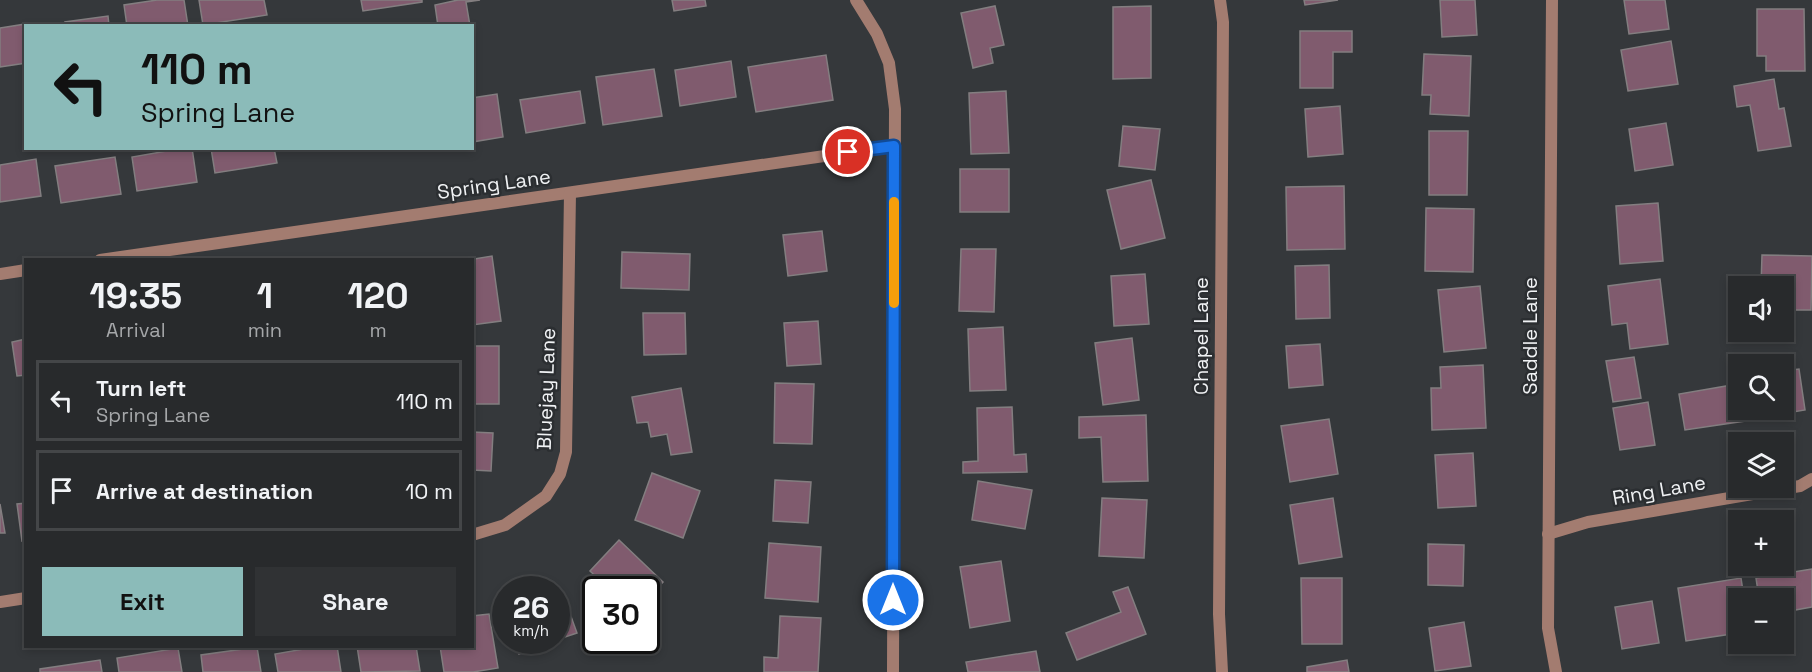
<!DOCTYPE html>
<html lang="en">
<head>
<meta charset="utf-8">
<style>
  body { margin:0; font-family:"Space Grotesk",sans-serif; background:#303234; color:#f1f3f6; height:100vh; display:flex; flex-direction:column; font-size:22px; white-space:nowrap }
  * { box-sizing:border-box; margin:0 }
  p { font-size:20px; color:#a5a7a9 }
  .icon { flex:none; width:33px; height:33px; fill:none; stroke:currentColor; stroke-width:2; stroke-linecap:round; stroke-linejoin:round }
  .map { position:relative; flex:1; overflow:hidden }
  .panel { position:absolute; left:24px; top:258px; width:450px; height:390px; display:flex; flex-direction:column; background:#282a2c; border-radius:0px; box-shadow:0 3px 9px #0003,0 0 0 2px #444648 }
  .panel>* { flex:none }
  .top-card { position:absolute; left:24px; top:24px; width:450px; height:126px; border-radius:0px; box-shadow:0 3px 9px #0003,0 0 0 2px #444648; background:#8bbbb9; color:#111; overflow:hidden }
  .controls { position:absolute; left:1728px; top:276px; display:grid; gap:12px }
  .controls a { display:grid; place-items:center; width:66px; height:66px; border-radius:0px; background:#282a2c; box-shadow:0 3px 9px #0003,0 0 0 2px #444648; font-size:30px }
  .speed { position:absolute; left:492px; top:576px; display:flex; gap:12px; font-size:30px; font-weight:700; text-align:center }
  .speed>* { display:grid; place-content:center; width:78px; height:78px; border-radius:50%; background:#282a2c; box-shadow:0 3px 9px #0003,0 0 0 2px #444648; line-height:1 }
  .speed small { font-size:15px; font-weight:400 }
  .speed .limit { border:3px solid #111; border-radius:9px; background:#fff; color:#111 }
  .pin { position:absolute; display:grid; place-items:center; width:51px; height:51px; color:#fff; margin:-26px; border:3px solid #fff; border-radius:50%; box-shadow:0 2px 6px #0007 }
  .me { position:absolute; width:66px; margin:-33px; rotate:0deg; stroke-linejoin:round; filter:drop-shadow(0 0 4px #0008) }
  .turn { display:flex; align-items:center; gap:21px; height:126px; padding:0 18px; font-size:27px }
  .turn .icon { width:78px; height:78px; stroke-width:2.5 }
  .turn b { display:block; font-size:42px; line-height:51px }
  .eta { display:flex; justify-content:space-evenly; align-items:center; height:102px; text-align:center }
  .eta b { font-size:36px; font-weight:700; line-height:42px }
  .primary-button { display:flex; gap:12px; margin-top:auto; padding:12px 18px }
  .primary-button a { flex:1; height:69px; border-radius:0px; background:#8bbbb9; color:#111; font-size:24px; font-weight:700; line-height:69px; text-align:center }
  .primary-button a+a { background:#303234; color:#f1f3f6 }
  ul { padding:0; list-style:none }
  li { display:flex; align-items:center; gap:18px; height:81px; margin:0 12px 9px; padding:0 6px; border:3px solid #444648; border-radius:0px }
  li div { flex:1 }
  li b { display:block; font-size:22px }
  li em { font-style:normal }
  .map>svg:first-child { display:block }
  .building { fill:#805b6e; stroke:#837e80; stroke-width:1.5 }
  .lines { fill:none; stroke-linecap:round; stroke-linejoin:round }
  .street { stroke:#a37c70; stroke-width:12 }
  .route-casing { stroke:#114b97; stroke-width:15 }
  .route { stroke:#1a73e8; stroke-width:10 }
  .slow { stroke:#f59e0b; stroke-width:10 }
  .labels { text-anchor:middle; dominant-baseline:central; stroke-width:5; stroke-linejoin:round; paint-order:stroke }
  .street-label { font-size:20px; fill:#f0f2f4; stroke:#2b2e31 }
</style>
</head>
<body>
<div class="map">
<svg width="1812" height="672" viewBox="0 0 1812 672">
  <rect width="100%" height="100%" fill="#35383b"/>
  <!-- building -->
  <g class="building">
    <polygon points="157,0 184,0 188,26 127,26 124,5"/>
    <polygon points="199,0 264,0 267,15 203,25"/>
    <polygon points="361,0 422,0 422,2 363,11"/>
    <polygon points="458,0 480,0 466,2 470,26 438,26 435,5"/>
    <polygon points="672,0 705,0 706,6 674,11"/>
    <polygon points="1304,0 1338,0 1305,5"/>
    <polygon points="1440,0 1475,0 1477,35 1442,37"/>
    <polygon points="1624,0 1665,0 1669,29 1629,34"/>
    <polygon points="995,6 1004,45 990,48 993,63 973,68 961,13"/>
    <polygon points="1151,6 1151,78 1113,79 1113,7"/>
    <polygon points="1757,9 1804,9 1805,71 1766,71 1766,56 1757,56"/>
    <polygon points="108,16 109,26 66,26 65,22"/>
    <polygon points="32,23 32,26 26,26 26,63 0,67 0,28"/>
    <polygon points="1300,31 1352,31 1352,52 1333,52 1333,88 1300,88"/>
    <polygon points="1671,41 1678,84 1628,91 1621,50"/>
    <polygon points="1424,54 1471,56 1469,116 1430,114 1431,95 1422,95"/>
    <polygon points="826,55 833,100 756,112 748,67"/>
    <polygon points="731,61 736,97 680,106 675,70"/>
    <polygon points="654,69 662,116 603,125 596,77"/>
    <polygon points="1774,79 1779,109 1784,108 1791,146 1758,151 1750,105 1737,107 1734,86"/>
    <polygon points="580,91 585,123 526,133 520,100"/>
    <polygon points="1006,91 1009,153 971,154 969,93"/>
    <polygon points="497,94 503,137 472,142 472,98"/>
    <polygon points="1340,106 1343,154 1308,157 1305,109"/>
    <polygon points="1666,123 1673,165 1635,171 1629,129"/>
    <polygon points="1123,126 1160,129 1155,170 1119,166"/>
    <polygon points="1429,131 1468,131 1467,195 1429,195"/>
    <polygon points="184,148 192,148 197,182 137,191 132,157"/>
    <polygon points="211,148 274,148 277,163 215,173"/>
    <polygon points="115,157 121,194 61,203 55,166"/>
    <polygon points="36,159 41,196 0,202 0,165"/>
    <rect x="960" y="169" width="49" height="43"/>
    <polygon points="1151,180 1165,238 1121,249 1107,190"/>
    <polygon points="1344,186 1345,249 1287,250 1286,187"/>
    <polygon points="1658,203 1663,261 1620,264 1616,206"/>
    <polygon points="1426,208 1474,209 1473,272 1425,271"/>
    <polygon points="822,231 827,271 788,276 783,235"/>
    <polygon points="961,249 996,249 994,312 959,311"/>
    <polygon points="622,252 690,254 689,290 621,288"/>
    <polygon points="1762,255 1812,256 1811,310 1784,310 1784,286 1761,286"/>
    <polygon points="492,256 501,321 472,325 472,260 468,260"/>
    <polygon points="1329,265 1330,318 1296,319 1295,266"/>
    <polygon points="1145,274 1149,324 1114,326 1111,276"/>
    <polygon points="1660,279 1668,344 1630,349 1627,323 1612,325 1608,286"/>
    <polygon points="1480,286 1486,348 1444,352 1438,290"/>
    <polygon points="643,313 685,313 686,354 644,355"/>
    <polygon points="818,321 821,364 787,366 784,323"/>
    <polygon points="1003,327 1006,390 970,391 968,329"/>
    <polygon points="1132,338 1139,400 1103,405 1095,343"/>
    <polygon points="26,339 26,375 17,376 12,342"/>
    <polygon points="1320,344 1323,385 1289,388 1286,346"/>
    <rect x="472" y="346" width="27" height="58"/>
    <polygon points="1634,357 1641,398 1613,402 1606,361"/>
    <polygon points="1483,365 1486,428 1432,430 1431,388 1441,388 1440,367"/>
    <polygon points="1799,369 1805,410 1769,416 1768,410 1784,410 1784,371"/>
    <polygon points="775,383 814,384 812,444 774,443"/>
    <polygon points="1738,384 1738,410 1743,410 1745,421 1685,430 1679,394"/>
    <polygon points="681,388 692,452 671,455 667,434 651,437 648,422 637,423 632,397"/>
    <polygon points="1648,402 1655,445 1620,450 1613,408"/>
    <polygon points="1012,407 1014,455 1026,454 1027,472 963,473 963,462 978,461 977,408"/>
    <polygon points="1146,415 1148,481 1103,482 1101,437 1079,438 1079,417"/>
    <polygon points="1329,419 1338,474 1290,482 1281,426"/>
    <polygon points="472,432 493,433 491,471 472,470"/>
    <polygon points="1473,453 1476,506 1438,508 1435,455"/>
    <polygon points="652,473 700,491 683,538 635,520"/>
    <polygon points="775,480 811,482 808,523 773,521"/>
    <polygon points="978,481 1032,490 1025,529 972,520"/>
    <polygon points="1102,498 1147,500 1144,558 1099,556"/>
    <polygon points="1333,498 1342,557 1299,564 1290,505"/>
    <polygon points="26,503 26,540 22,541 17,504"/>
    <polygon points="0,504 5,533 0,533"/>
    <polygon points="619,540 663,582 646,600 646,590 610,590 590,571"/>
    <polygon points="769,543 821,547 818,602 765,598"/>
    <polygon points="1428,544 1464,545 1463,586 1428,585"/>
    <polygon points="1001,561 1010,621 970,628 960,567"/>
    <polygon points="1812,569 1812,607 1784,612 1784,598 1759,598 1756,578"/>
    <polygon points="1301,578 1342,578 1342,644 1302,644"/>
    <polygon points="1741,578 1744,598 1738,598 1738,633 1686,641 1678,588"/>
    <polygon points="1128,587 1146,634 1077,660 1066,633 1121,612 1113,592"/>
    <polygon points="565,600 577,633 556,640 556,603"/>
    <polygon points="1652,601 1659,643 1622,649 1615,607"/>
    <polygon points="489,614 498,668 473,672 444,672 440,646 472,646 472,616"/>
    <polygon points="780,616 821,618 818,672 764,672 764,657 778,658"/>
    <polygon points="1464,622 1471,666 1435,671 1429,628"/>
    <polygon points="514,640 556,640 519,654"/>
    <polygon points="321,646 337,646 341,672 278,672 275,654"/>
    <polygon points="357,646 416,646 420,671 361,672"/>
    <polygon points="257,647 261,672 203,672 201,655"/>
    <polygon points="178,648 182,672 119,672 117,658"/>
    <polygon points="1036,651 1040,672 968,672 966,662"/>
    <polygon points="100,660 102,672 40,672 40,669"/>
    <polygon points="1347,660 1349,672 1307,672 1307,667"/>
  </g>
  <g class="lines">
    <!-- street -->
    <g class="street">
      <polyline points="856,0 877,34 889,63 895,109 893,672"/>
      <polyline points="1220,0 1223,22 1219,614 1222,672"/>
      <polyline points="1552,0 1548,628 1556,672"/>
      <polyline points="100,260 894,146"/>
      <polyline points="0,274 26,270"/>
      <polyline points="1548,534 1588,522 1800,486 1812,479"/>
      <polyline points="472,535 505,525 546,496 560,474 566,452 570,193"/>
      <polyline points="0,602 26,598"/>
    </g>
  </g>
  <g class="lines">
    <!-- route casing -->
    <g class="route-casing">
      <polyline id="route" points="848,152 894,146 893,600"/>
    </g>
    <!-- route -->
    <use href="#route" class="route"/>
    <!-- slow -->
    <polyline class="slow" points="894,303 894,202"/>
  </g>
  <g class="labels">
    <!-- street labels -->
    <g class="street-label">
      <text transform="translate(494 184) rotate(-8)">Spring Lane</text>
      <text transform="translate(1201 336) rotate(-90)">Chapel Lane</text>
      <text transform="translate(1530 336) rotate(-90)">Saddle Lane</text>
      <text transform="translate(546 389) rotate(-88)">Bluejay Lane</text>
      <text transform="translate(1659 490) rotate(-10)">Ring Lane</text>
    </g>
  </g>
</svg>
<div class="controls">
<a><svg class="icon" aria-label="sound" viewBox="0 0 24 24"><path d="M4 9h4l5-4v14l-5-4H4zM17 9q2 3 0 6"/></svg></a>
<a><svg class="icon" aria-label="search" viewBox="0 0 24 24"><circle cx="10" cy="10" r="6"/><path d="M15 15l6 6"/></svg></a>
<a><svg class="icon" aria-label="layers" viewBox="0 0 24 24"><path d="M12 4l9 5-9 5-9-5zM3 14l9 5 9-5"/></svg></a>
<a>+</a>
<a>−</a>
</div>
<div class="speed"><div>26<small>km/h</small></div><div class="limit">30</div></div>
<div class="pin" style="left:848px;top:152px;background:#d93025"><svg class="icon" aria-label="arrive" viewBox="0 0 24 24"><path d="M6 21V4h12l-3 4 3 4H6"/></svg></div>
<svg class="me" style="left:893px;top:600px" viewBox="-20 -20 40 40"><circle r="17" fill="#1a73e8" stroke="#fff" stroke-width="3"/><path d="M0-11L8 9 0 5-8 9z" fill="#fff"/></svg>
<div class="top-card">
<div class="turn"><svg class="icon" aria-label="left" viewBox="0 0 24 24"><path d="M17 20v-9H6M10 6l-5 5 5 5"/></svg><div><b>110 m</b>Spring Lane</div></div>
</div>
<section class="panel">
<div class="eta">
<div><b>19:35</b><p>Arrival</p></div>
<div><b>1</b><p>min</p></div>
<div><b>120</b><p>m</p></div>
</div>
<ul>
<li><svg class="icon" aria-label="left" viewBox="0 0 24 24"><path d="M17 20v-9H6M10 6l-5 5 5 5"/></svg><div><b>Turn left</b><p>Spring Lane</p></div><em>110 m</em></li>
<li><svg class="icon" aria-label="arrive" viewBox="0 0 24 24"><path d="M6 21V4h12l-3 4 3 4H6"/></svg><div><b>Arrive at destination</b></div><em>10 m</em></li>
</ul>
<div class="primary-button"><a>Exit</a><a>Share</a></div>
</section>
</div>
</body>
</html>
